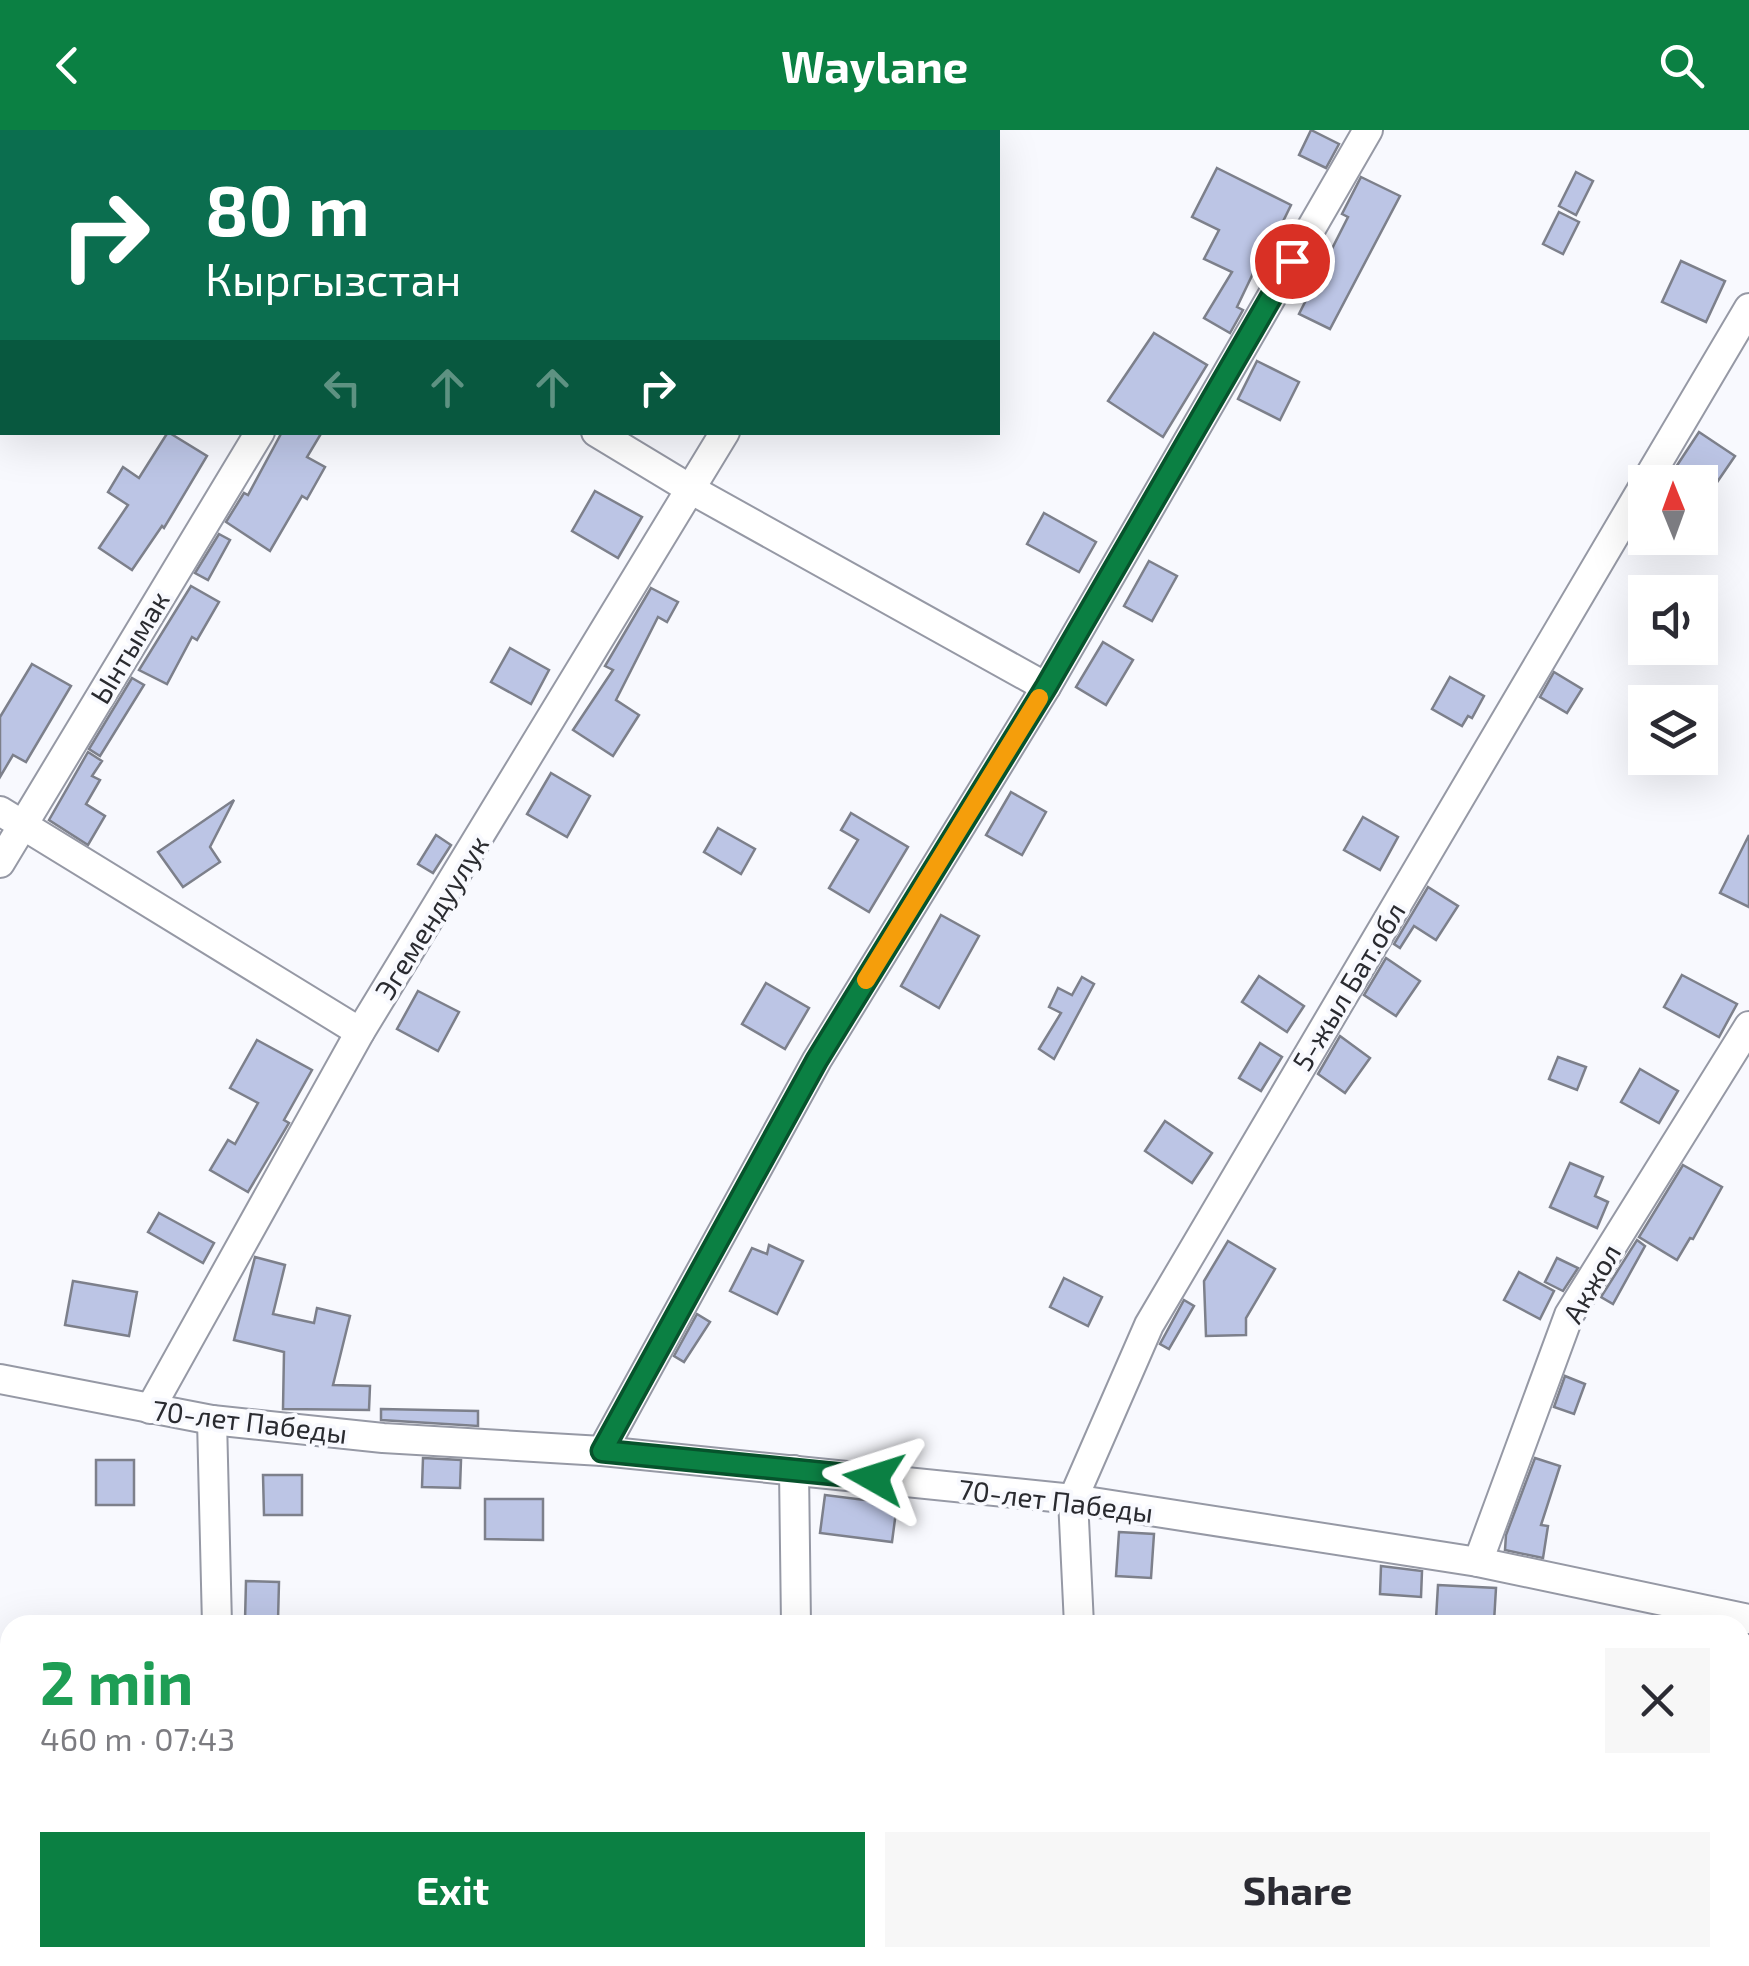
<!DOCTYPE html>
<html lang="en">
<head>
<meta charset="utf-8">
<style>
  body { margin:0; font-family:"Exo 2",sans-serif; background:#f7f7f7; color:#2b2b33; height:100vh; display:flex; flex-direction:column; font-size:38px; white-space:nowrap }
  * { box-sizing:border-box; margin:0 }
  p { font-size:32px; color:#7c7c81 }
  .icon { flex:none; width:55px; height:55px; fill:none; stroke:currentColor; stroke-width:2; stroke-linecap:round; stroke-linejoin:round }
  .map { position:relative; flex:1; overflow:hidden }
  .side { position:absolute; left:0px; top:1485px; width:1750px; height:352px; display:flex; flex-direction:column; background:#fff; border-radius:30px 30px 0 0; box-shadow:0 10px 40px #0002 }
  .side>* { flex:none }
  .top-card { position:absolute; left:0px; top:0px; width:1000px; height:305px; box-shadow:0 10px 40px #0002; background:#0b6e4f; color:#fff; overflow:hidden }
  .needle { width:65px; rotate:359deg }
  .controls { position:absolute; left:1628px; top:335px; display:grid; gap:20px }
  .controls a { display:grid; place-items:center; width:90px; height:90px; border-radius:0px; background:#fff; box-shadow:0 10px 40px #0002; font-size:50px }
  .pin { position:absolute; display:grid; place-items:center; width:85px; height:85px; color:#fff; margin:-42px; border:5px solid #fff; border-radius:50%; box-shadow:0 2px 10px #0007 }
  .me { position:absolute; width:110px; margin:-55px; rotate:276deg; stroke-linejoin:round; filter:drop-shadow(0 0 8px #0008) }
  .turn { display:flex; align-items:center; gap:35px; height:210px; padding:0 40px; font-size:45px }
  .turn .icon { width:130px; height:130px; stroke-width:2.5 }
  .turn b { display:block; font-size:70px; line-height:85px }
  .lanes { display:flex; align-items:center; height:95px; padding:0 40px; background:#0003; justify-content:center; gap:50px; direction:ltr }
  .lanes .off { opacity:.35 }
  .round { display:grid; place-items:center; flex:none; width:105px; height:105px; border-radius:0px; background:#f7f7f7 }
  .headline { display:flex; align-items:center; justify-content:space-between; height:170px; padding:0 40px }
  h1 { font-size:60px; font-weight:700; line-height:75px; color:#1e9e55 }
  .button { display:flex; gap:20px; margin-top:auto; padding:20px 40px }
  .button a { flex:1; height:115px; border-radius:0px; background:#0b8043; color:#fff; font-size:40px; font-weight:700; line-height:115px; text-align:center }
  .button a+a { background:#f7f7f7; color:#2b2b33 }
  header { display:flex; justify-content:space-between; align-items:center; height:130px; padding:0 40px; background:#0b8043; color:#fff; font-size:45px; font-weight:700 }
  .map>svg:first-child { display:block }
  .building { fill:#bcc5e5; stroke:#7d808b; stroke-width:2.5 }
  .lines { fill:none; stroke-linecap:round; stroke-linejoin:round }
  .minor-casing { stroke:#9699a5; stroke-width:32 }
  .minor { stroke:#fff; stroke-width:28 }
  .route-casing { stroke:#07532c; stroke-width:25 }
  .route { stroke:#0b8043; stroke-width:18 }
  .slow { stroke:#f59e0b; stroke-width:18 }
  .labels { text-anchor:middle; dominant-baseline:central; stroke-width:8; stroke-linejoin:round; paint-order:stroke }
  .street-label { font-size:28px; fill:#2a2b30; stroke:#f8f9fe }
</style>
</head>
<body>
<header><svg class="icon" aria-label="back" viewBox="0 0 24 24"><path d="M15 5l-7 7 7 7"/></svg>Waylane<svg class="icon" aria-label="search" viewBox="0 0 24 24"><circle cx="10" cy="10" r="6"/><path d="M15 15l6 6"/></svg></header>
<div class="map">
<svg width="1749" height="1836" viewBox="0 0 1749 1836">
  <rect width="100%" height="100%" fill="#f8f9fe"/>
  <!-- building -->
  <g class="building">
    <polygon points="1311,0 1339,14 1326,38 1299,25"/>
    <polygon points="1217,38 1291,75 1273,112 1269,110 1237,177 1243,180 1230,203 1204,188 1232,142 1204,129 1219,100 1192,87"/>
    <polygon points="1576,42 1593,51 1576,85 1559,76"/>
    <polygon points="1361,47 1400,66 1330,199 1299,184 1348,87 1342,84"/>
    <polygon points="1559,82 1579,92 1563,124 1543,114"/>
    <polygon points="1681,131 1725,151 1706,192 1662,172"/>
    <polygon points="1154,203 1207,235 1163,307 1108,271"/>
    <polygon points="1257,231 1299,252 1280,290 1238,269"/>
    <polygon points="168,302 207,326 164,398 162,396 132,440 99,418 128,375 108,362 123,337 139,348"/>
    <polygon points="282,302 322,302 307,327 325,337 307,369 302,366 270,421 226,392 244,363 248,365"/>
    <polygon points="1699,302 1735,326 1709,364 1700,358 1700,352 1692,352 1674,340"/>
    <polygon points="595,361 642,387 618,428 572,401"/>
    <polygon points="1044,383 1096,412 1079,442 1027,414"/>
    <polygon points="219,404 230,410 208,450 195,443"/>
    <polygon points="1149,431 1177,446 1152,491 1124,476"/>
    <polygon points="191,456 219,472 197,510 192,507 167,554 139,540"/>
    <polygon points="651,458 678,472 667,492 658,487 616,570 639,585 613,626 573,600 613,540 605,536"/>
    <polygon points="1103,512 1133,530 1106,575 1076,557"/>
    <polygon points="510,518 549,540 531,574 491,552"/>
    <polygon points="32,534 71,556 26,632 13,625 0,647 0,587"/>
    <polygon points="1554,542 1582,559 1567,583 1540,567"/>
    <polygon points="1450,547 1484,566 1472,588 1468,586 1462,596 1432,579"/>
    <polygon points="132,548 144,555 100,626 89,619"/>
    <polygon points="88,622 102,631 92,646 100,650 86,674 105,686 88,715 49,690"/>
    <polygon points="551,643 590,666 567,707 527,684"/>
    <polygon points="1011,662 1046,682 1022,725 986,705"/>
    <polygon points="234,670 210,717 220,732 183,757 158,722"/>
    <polygon points="851,683 908,717 869,782 829,758 858,710 841,700"/>
    <polygon points="1363,687 1398,707 1380,740 1344,720"/>
    <polygon points="718,698 755,719 741,744 704,722"/>
    <polygon points="436,705 451,715 433,743 418,734"/>
    <polygon points="1749,705 1749,777 1720,763"/>
    <polygon points="1428,757 1458,776 1436,810 1414,796 1400,818 1394,814"/>
    <polygon points="941,785 979,806 939,878 901,856"/>
    <polygon points="1386,828 1420,851 1396,886 1364,865"/>
    <polygon points="1682,845 1737,874 1719,907 1664,877"/>
    <polygon points="1259,846 1304,876 1287,902 1242,872"/>
    <polygon points="1082,847 1094,854 1054,929 1039,919 1061,883 1049,877 1058,858 1072,865"/>
    <polygon points="766,853 809,878 785,919 742,894"/>
    <polygon points="418,861 459,882 438,921 397,899"/>
    <polygon points="1340,906 1370,928 1345,963 1318,944"/>
    <polygon points="257,910 312,940 284,990 289,993 248,1062 210,1040 228,1010 235,1014 258,973 230,958"/>
    <polygon points="1260,913 1282,927 1261,961 1239,948"/>
    <polygon points="1558,927 1586,937 1577,960 1549,949"/>
    <polygon points="1640,939 1678,961 1659,993 1621,972"/>
    <polygon points="1165,991 1212,1023 1192,1053 1145,1021"/>
    <polygon points="1570,1033 1603,1047 1595,1066 1608,1072 1597,1098 1550,1077"/>
    <polygon points="1683,1035 1722,1057 1693,1109 1690,1108 1677,1130 1639,1107"/>
    <polygon points="159,1083 214,1113 203,1133 148,1102"/>
    <polygon points="1637,1110 1645,1116 1613,1174 1601,1167"/>
    <polygon points="1228,1111 1275,1139 1246,1188 1246,1205 1206,1206 1204,1151"/>
    <polygon points="769,1115 803,1131 777,1184 730,1161 752,1118 767,1124"/>
    <polygon points="255,1127 285,1135 273,1184 314,1193 317,1178 350,1186 333,1255 370,1256 369,1280 283,1279 284,1222 234,1210"/>
    <polygon points="1557,1128 1578,1138 1563,1161 1545,1152"/>
    <polygon points="1519,1142 1554,1161 1540,1189 1504,1170"/>
    <polygon points="1064,1148 1102,1167 1088,1196 1050,1177"/>
    <polygon points="73,1151 137,1162 129,1206 65,1195"/>
    <polygon points="1184,1170 1194,1176 1169,1219 1160,1214"/>
    <polygon points="697,1184 710,1192 684,1232 674,1226"/>
    <polygon points="1565,1246 1585,1254 1574,1284 1554,1277"/>
    <polygon points="381,1279 478,1281 478,1296 381,1290"/>
    <polygon points="423,1328 461,1330 460,1358 422,1357"/>
    <polygon points="1535,1328 1560,1336 1541,1395 1548,1396 1543,1428 1505,1420 1506,1405"/>
    <rect x="96" y="1330" width="38" height="45"/>
    <polygon points="263,1345 302,1345 302,1385 264,1385"/>
    <polygon points="825,1365 897,1374 892,1412 820,1403"/>
    <polygon points="485,1369 543,1369 543,1410 485,1409"/>
    <polygon points="1119,1402 1154,1404 1151,1448 1116,1446"/>
    <polygon points="1381,1436 1422,1441 1421,1467 1380,1464"/>
    <polygon points="246,1451 279,1452 278,1491 245,1491"/>
    <polygon points="1438,1455 1496,1458 1494,1492 1436,1489"/>
  </g>
  <g class="lines">
    <!-- minor casing -->
    <g class="minor-casing">
      <g id="minor">
        <polyline points="92,0 96,2"/>
        <polyline points="445,2 446,0"/>
        <polyline points="898,2 899,0"/>
        <polyline points="596,302 692,360 1046,557"/>
        <polyline points="1646,352 1749,178"/>
        <polyline points="0,681 360,902"/>
        <polyline points="0,733 260,302"/>
        <polyline points="0,1249 212,1290 383,1308 602,1321 1073,1369 1478,1432 1749,1489"/>
        <polyline points="150,1279 360,902 725,302"/>
        <polyline points="212,1290 217,1495"/>
        <polyline points="602,1321 817,930 1046,557 1368,0"/>
        <polyline points="794,1340 796,1495"/>
        <polyline points="1478,1432 1569,1185 1749,896"/>
        <polyline points="1079,1495 1073,1369 1149,1195 1645,354"/>
        <polyline points="225,1828 225,1836"/>
        <polyline points="798,1828 798,1836"/>
        <polyline points="1095,1828 1095,1836"/>
      </g>
    </g>
    <!-- minor -->
    <use href="#minor" class="minor"/>
  </g>
  <g class="lines">
    <!-- route casing -->
    <g class="route-casing">
      <polyline id="route" points="874,1348 602,1321 817,930 1046,557 1292,131"/>
    </g>
    <!-- route -->
    <use href="#route" class="route"/>
    <!-- slow -->
    <polyline class="slow" points="866,850 1039,568"/>
  </g>
  <g class="labels">
    <!-- street labels -->
    <g class="street-label">
      <text transform="translate(129 517) rotate(-59)">Ынтымак</text>
      <text transform="translate(431 787) rotate(-58)">Эгемендуулук</text>
      <text transform="translate(1348 856) rotate(-59)">5-жыл Бат.обл</text>
      <text transform="translate(1591 1153) rotate(-60)">Акжол</text>
      <text transform="translate(250 1291) rotate(7)">70-лет Пабеды</text>
      <text transform="translate(1056 1370) rotate(7)">70-лет Пабеды</text>
    </g>
  </g>
</svg>
<div class="controls">
<a><svg class="needle" viewBox="-14 -14 28 28"><path d="M0-13l5 13h-10z" fill="#e53935"/><path d="M0 13l5-13h-10z" fill="#7c7c81"/></svg></a>
<a><svg class="icon" aria-label="sound" viewBox="0 0 24 24"><path d="M4 9h4l5-4v14l-5-4H4zM17 9q2 3 0 6"/></svg></a>
<a><svg class="icon" aria-label="layers" viewBox="0 0 24 24"><path d="M12 4l9 5-9 5-9-5zM3 14l9 5 9-5"/></svg></a>
</div>
<div class="pin" style="left:1292px;top:131px;background:#d93025"><svg class="icon" aria-label="arrive" viewBox="0 0 24 24"><path d="M6 21V4h12l-3 4 3 4H6"/></svg></div>
<svg class="me" style="left:874px;top:1348px" viewBox="-20 -20 40 40"><path d="M0-17L14 15 0 8-14 15z" fill="#0b8043" stroke="#fff" stroke-width="4"/></svg>
<div class="top-card">
<div class="turn"><svg class="icon" aria-label="right" viewBox="0 0 24 24"><path d="M7 20v-9h11M14 6l5 5-5 5"/></svg><div><b>80 m</b>Кыргызстан</div></div>
<div class="lanes"><svg class="icon off" aria-label="left" viewBox="0 0 24 24"><path d="M17 20v-9H6M10 6l-5 5 5 5"/></svg><svg class="icon off" aria-label="ahead" viewBox="0 0 24 24"><path d="M12 20V5M6 11l6-6 6 6"/></svg><svg class="icon off" aria-label="ahead" viewBox="0 0 24 24"><path d="M12 20V5M6 11l6-6 6 6"/></svg><svg class="icon" aria-label="right" viewBox="0 0 24 24"><path d="M7 20v-9h11M14 6l5 5-5 5"/></svg></div>
</div>
<section class="side">
<div class="headline"><div><h1>2 min</h1><p>460 m · 07:43</p></div><a class="round"><svg class="icon" aria-label="close" viewBox="0 0 24 24"><path d="M6 6l12 12M18 6L6 18"/></svg></a></div>
<div class="button"><a>Exit</a><a>Share</a></div>
</section>
</div>
</body>
</html>
